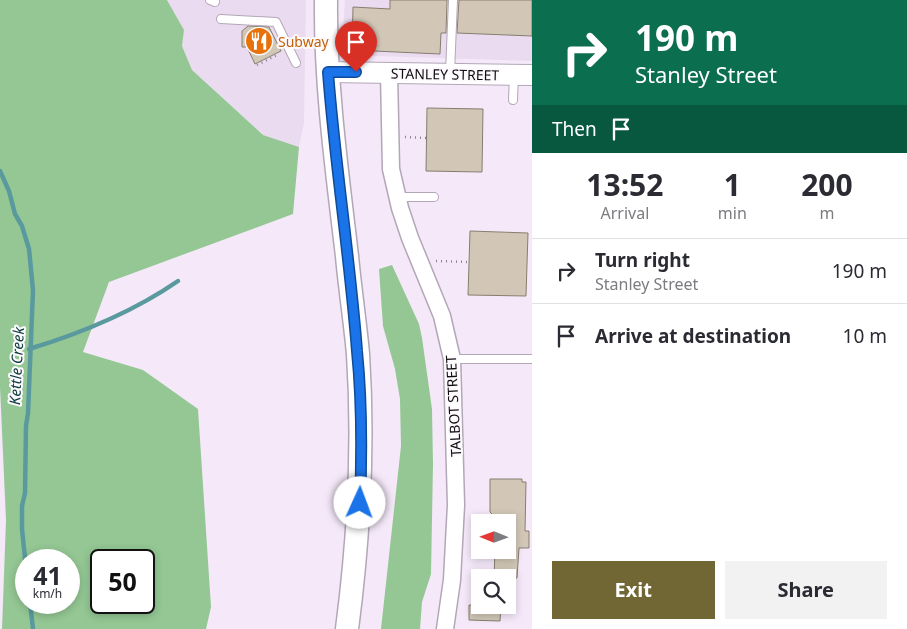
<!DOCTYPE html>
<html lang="en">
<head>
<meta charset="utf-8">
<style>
  body { margin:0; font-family:"Noto Sans",sans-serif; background:#f2f2f3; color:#2b2b33; height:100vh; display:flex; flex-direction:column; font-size:19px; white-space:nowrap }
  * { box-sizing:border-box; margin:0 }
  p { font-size:16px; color:#7c7c81 }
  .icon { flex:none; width:28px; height:28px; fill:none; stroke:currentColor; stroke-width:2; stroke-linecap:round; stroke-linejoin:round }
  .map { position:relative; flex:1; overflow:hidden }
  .panel { display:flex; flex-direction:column; background:#fff; width:375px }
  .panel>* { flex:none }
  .top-card { background:#0b6e4f; color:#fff; overflow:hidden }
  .needle { width:32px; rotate:271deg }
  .tools { position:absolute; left:471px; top:514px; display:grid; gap:10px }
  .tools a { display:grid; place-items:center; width:45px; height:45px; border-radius:0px; background:#fff; box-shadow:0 2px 8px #0003; font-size:25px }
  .speed { position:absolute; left:15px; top:549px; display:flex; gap:10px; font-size:25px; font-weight:700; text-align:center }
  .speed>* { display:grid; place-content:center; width:65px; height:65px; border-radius:50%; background:#fff; box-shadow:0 2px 8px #0003; line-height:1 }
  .speed small { font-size:12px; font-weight:400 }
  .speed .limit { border:2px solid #111; border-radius:8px; background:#fff; color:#111 }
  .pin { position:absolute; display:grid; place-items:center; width:42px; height:42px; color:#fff; margin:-51px -21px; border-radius:50% 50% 50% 0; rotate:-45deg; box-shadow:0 0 5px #0007 }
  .pin .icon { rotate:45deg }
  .me { position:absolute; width:55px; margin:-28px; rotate:2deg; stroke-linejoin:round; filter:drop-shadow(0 0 4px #0008) }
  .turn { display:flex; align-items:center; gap:18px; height:105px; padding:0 20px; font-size:22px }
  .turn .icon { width:65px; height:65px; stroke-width:2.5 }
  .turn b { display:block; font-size:35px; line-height:42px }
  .then { display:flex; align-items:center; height:48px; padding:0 20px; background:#0003; gap:10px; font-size:19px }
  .eta { display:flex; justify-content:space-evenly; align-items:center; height:85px; text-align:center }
  .eta b { font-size:30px; font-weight:700; line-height:35px }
  .cta { display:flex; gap:10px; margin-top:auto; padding:10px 20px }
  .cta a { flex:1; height:58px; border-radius:0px; background:#716734; color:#fff; font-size:20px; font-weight:700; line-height:58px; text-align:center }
  .cta a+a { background:#f2f2f3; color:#2b2b33 }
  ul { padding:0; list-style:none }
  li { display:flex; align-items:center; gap:15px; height:65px; padding:0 20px; border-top:1px solid #e1e1e2 }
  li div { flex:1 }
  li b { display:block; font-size:19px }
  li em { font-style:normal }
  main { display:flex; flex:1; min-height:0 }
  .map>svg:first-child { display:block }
  .built { fill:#ebdbf0 }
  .forest { fill:#94c794; fill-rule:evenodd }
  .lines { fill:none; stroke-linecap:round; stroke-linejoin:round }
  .stream { stroke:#5a9a9f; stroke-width:4.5 }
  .building { fill:#d2c7b7; stroke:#877d6f }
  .service-casing { stroke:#b2a7b6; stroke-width:10 }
  .minor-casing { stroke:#b2a7b6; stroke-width:19 }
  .tertiary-casing { stroke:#b2a7b6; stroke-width:22 }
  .secondary-casing { stroke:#b2a7b6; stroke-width:25 }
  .path { stroke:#8d848f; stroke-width:2.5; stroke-dasharray:1 4; stroke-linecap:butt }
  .service { stroke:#fff; stroke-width:8 }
  .minor { stroke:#fff; stroke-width:16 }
  .tertiary { stroke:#fff; stroke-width:20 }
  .secondary { stroke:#fff; stroke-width:22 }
  .route-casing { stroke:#114b97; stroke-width:12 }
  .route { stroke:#1a73e8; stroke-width:9 }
  .labels { text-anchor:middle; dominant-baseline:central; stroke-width:4; stroke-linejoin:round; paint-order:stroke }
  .food-label { font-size:14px; fill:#c56008; stroke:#fcfafd; text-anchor:start }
  .street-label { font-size:14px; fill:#110d12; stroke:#fcfafd }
  .water-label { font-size:15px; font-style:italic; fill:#0e3b3d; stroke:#fcfafd }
</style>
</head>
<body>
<main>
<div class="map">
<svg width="532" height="629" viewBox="0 0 532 629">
  <rect width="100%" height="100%" fill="#f5e9f9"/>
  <!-- built -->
  <g class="built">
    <polygon points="167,0 306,0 304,123 299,147 263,135 192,70 182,46 184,30"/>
    <polygon points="345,0 532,0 532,61 342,55"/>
  </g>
  <!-- forest -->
  <g class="forest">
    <path d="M0,0H167L184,30L182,46L192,70L263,135L299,147L293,214L109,282L83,352L143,370L198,409L211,607L206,629H2L6,520L0,387ZM26,560H69V602H26ZM101,560H144V602H101Z"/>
    <polygon points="392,265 419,324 422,338 432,409 433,464 431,574 422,602 420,629 381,629 401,446 400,399 395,369 383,326 379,269"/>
  </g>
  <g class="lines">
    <!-- stream -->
    <g class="stream">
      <polyline points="0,171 9,191 15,214 22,226 29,249 33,290 28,413 26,426 25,493 22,506 22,529 26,568"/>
      <path d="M29,349C82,333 133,312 178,281"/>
      <polyline points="30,602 33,629"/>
    </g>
  </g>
  <!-- building -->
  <g class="building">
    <polygon points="390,0 447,0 446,33 441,33 440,54 352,50 353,7 390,9"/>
    <polygon points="459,0 532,0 532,36 457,33"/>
    <polygon points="248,26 269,27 281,51 255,64 247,47 242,47 242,31"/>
    <polygon points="427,108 483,109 482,172 426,171"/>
    <polygon points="470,231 528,233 526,296 468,295"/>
    <polygon points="490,479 522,479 522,482 526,482 525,531 529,531 529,548 519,548 517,578 494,578 495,550 508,550 508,522 494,522 495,517 490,512"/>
    <polygon points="469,605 501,605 500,621 469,620"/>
  </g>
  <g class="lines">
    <!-- service casing -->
    <g class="service-casing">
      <g id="service">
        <polyline points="210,0 215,2"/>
        <polyline points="221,19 276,22 296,63"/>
        <polyline points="450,73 453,0"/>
        <polyline points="513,100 514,75"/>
        <polyline points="397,197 434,197"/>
        <polyline points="452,359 532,359"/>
      </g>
    </g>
    <!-- minor casing -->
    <g class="minor-casing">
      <polyline id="minor" points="389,73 391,169 400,208 410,238 442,316 452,359 456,505 452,580 445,629"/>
    </g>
    <!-- tertiary casing -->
    <g class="tertiary-casing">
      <polyline id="tertiary" points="328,72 532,75"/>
    </g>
    <!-- secondary casing -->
    <g class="secondary-casing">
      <path id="secondary" d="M326,0C325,85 337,171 347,256C350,289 355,321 358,354C364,446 359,537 347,629"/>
    </g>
    <!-- path -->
    <g class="path">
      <polyline points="257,65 279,54"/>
      <polyline points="405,137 426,138"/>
      <polyline points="436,261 469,262"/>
    </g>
    <!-- service -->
    <use href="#service" class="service"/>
    <!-- minor -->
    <use href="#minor" class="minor"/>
    <!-- tertiary -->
    <use href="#tertiary" class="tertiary"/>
    <!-- secondary -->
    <use href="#secondary" class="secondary"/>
  </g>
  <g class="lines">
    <!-- route casing -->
    <g class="route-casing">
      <path id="route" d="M356,72H328C335,165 350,258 357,351C362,401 362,452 360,503"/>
    </g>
    <!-- route -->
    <use href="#route" class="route"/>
  </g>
  <!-- icons -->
  <defs>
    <g id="restaurant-disc" transform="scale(1.4375)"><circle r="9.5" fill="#e8710a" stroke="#fcfafd"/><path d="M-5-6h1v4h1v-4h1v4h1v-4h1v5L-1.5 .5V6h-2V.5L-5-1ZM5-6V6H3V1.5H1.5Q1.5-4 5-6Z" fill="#fff"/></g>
  </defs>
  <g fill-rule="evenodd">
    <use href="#restaurant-disc" x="259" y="41"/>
  </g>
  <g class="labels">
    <!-- food labels -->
    <g class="food-label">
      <text x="278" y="41">Subway</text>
    </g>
    <!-- street labels -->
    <g class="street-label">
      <text transform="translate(445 74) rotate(1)">STANLEY STREET</text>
      <text transform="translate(453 406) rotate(-93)">TALBOT STREET</text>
    </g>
    <!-- water labels -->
    <g class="water-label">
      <text transform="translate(16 366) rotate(-87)">Kettle Creek</text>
    </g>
  </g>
</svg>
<div class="tools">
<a><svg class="needle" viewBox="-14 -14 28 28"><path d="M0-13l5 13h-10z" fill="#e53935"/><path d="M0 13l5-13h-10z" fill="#7c7c81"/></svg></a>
<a><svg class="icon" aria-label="search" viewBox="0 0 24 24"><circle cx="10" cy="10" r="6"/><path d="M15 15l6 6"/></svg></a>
</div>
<div class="speed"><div>41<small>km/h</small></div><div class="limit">50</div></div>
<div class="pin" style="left:356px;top:72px;background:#d93025"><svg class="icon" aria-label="arrive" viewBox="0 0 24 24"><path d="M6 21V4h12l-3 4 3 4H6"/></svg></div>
<svg class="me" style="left:360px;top:503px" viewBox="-20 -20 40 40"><circle r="19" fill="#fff"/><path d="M0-13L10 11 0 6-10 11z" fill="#1a73e8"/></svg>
</div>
<section class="panel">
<div class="top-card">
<div class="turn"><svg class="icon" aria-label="right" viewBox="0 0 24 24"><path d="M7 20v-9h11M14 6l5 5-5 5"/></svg><div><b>190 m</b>Stanley Street</div></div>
<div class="then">Then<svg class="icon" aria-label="arrive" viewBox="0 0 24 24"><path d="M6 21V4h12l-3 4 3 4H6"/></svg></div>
</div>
<div class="eta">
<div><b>13:52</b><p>Arrival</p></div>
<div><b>1</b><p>min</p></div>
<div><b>200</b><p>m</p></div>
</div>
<ul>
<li><svg class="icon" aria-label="right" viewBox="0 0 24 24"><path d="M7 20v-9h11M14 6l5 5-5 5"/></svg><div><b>Turn right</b><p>Stanley Street</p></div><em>190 m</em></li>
<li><svg class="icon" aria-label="arrive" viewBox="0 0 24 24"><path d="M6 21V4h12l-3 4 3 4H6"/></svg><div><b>Arrive at destination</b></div><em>10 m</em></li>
</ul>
<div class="cta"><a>Exit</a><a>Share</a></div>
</section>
</main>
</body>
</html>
